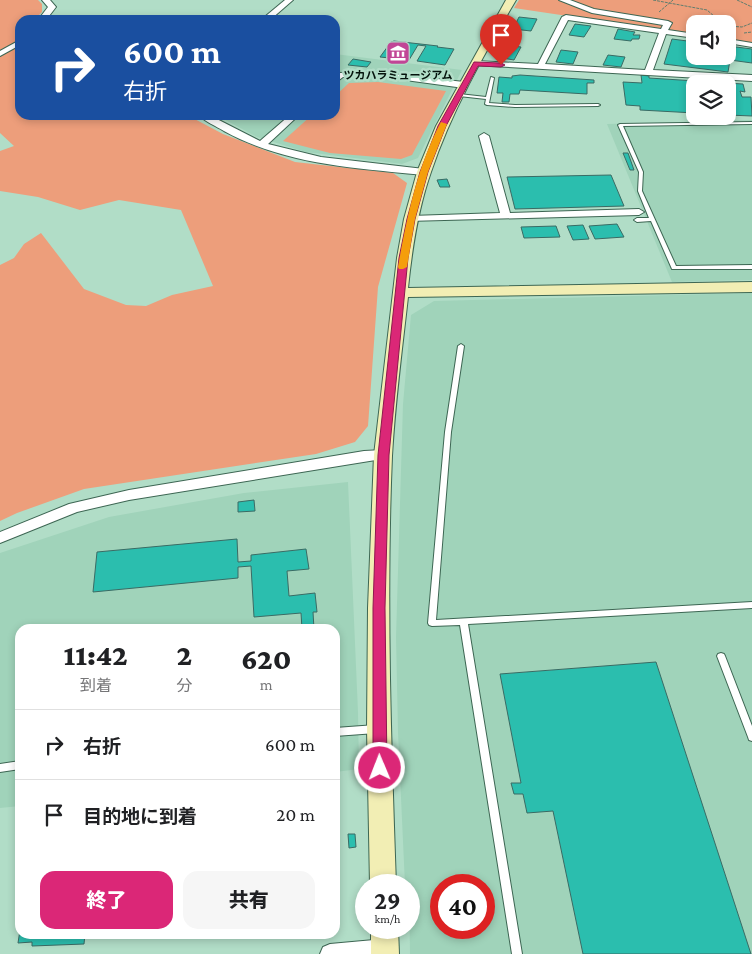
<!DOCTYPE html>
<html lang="ja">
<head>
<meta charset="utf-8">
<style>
  body { margin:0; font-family:"Crimson Pro","Noto Sans JP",serif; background:#f6f6f6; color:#202124; height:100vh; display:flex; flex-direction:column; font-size:19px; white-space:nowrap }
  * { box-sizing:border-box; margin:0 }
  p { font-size:16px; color:#757577 }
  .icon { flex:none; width:28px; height:28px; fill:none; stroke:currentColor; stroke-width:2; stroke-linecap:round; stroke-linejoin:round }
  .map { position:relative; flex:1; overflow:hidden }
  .side { position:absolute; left:15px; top:624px; width:325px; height:315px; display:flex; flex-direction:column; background:#fff; border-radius:15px; box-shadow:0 2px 8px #0003 }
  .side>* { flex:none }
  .top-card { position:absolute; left:15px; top:15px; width:325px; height:105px; border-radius:15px; box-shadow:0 2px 8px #0003; background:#1a4fa0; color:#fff; overflow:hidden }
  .tools { position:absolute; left:686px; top:15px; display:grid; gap:10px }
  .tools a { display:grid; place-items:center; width:50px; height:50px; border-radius:10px; background:#fff; box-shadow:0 2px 8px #0003; font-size:25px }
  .speed { position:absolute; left:355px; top:874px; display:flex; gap:10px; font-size:25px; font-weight:700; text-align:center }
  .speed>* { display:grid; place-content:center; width:65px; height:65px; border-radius:50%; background:#fff; box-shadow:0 2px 8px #0003; line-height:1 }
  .speed small { font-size:12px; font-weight:400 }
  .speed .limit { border:8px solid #d22; background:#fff; color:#111 }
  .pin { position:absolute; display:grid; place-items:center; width:42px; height:42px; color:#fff; margin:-51px -21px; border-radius:50% 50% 50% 0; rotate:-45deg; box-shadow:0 0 5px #0007 }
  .pin .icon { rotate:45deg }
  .me { position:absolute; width:55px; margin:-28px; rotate:359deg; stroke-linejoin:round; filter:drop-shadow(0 0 4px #0008) }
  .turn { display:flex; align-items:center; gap:18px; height:105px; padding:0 25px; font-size:22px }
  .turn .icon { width:65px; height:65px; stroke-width:2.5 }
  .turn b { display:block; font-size:35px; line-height:42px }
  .eta { display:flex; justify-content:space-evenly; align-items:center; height:85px; text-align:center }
  .eta b { font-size:30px; font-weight:800; line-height:35px }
  .action { display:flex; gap:10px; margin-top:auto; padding:10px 25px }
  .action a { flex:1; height:58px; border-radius:15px; background:#db2777; color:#fff; font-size:20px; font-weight:800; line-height:58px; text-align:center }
  .action a+a { background:#f6f6f6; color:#202124 }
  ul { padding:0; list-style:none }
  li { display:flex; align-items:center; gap:15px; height:70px; padding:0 25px; border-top:1px solid #e0e0e0 }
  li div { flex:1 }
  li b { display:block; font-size:19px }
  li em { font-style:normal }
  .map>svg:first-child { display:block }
  .built { fill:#a0d3ba; fill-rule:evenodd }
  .green { fill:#ed9e7b }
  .building { fill:#2bbeae; stroke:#3a6b64 }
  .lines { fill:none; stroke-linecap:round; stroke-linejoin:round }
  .lane-casing { stroke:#3d6653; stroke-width:2 }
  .street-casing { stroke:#3d6653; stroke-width:2 }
  .secondary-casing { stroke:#3d6653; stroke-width:2 }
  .path { stroke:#5f7d6e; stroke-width:1; stroke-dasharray:3 1; stroke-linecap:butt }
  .lane { fill:#fff; fill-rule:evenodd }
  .street { fill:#fff; fill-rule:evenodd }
  .secondary { fill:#f2eeb4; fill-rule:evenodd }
  .route { fill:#db2777; stroke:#8e194d }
  .slow { fill:#f59e0b }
  .labels { text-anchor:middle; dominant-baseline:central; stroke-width:5; stroke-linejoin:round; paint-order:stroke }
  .far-poi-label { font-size:11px; font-weight:bold; fill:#03120b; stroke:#b1ddc7 }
</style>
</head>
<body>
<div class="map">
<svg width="752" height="954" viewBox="0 0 752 954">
  <rect width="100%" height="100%" fill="#b1ddc7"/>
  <!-- built -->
  <g class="built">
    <polygon points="335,54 462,70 418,158 402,164 306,152 257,137 216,115 335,115"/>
    <polygon points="752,120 752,280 672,282 607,124"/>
    <path d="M752,293V954H410L409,885H405L398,732L396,637L403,404L411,315L434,301ZM441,885H484V928H441Z"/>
    <polygon points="348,482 358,712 359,769 335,772 335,629 20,629 20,806 0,808 0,553 109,517 244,493"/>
  </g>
  <!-- green -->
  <g class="green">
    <polygon points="0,0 38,0 42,4 42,12 34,20 20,20 20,115 187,115 223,134 295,162 393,173 407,183 378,287 368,426 355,442 316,454 84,489 17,513 0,521 0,265 14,258 24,244 41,233 84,289 126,305 146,306 172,295 213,286 181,210 119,200 80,210 38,197 0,191 0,151 14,146 0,133"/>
    <polygon points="519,0 752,0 752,43 728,39 728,24 695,24 695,35 514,8"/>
    <polygon points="378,82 446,91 412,155 401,159 330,153 283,141 312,115 335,115 335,96 349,83"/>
  </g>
  <!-- building -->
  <g class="building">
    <polygon points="519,17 537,19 531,31 513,29"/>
    <polygon points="575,24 591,26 584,37 569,35"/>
    <polygon points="618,29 635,32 633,35 640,35 639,39 632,39 631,41 614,39"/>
    <polygon points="672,39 695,42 695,56 728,56 728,46 752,49 752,63 730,60 728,72 664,64"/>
    <polygon points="394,41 438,46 437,47 454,49 445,65 417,61 426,46 418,45 409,60 380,57 391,42"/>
    <polygon points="503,45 521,47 514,60 496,57"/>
    <polygon points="561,50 578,52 573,64 556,62"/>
    <polygon points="608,55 625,57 621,67 603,65"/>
    <polygon points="353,59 371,62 367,67 348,65"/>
    <polygon points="520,75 594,80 594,83 587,83 587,94 520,90 519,94 510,94 509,102 502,102 503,93 497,93 499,77 512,78 512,76"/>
    <polygon points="641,75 649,76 649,78 743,84 745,92 740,91 742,97 751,97 752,116 728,115 728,84 695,84 695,113 640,110 640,106 626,105 623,82 642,83"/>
    <polygon points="623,153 628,153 634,170 630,170"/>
    <polygon points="611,175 624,206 515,209 507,177"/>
    <polygon points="447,179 450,187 440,187 437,180"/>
    <polygon points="617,224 624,237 595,239 589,226"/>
    <polygon points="583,225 589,239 573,240 567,226"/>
    <polygon points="556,226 560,237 524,238 521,227"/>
    <polygon points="254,500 255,511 238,512 238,502"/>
    <polygon points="237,539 238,562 251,561 251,555 306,549 309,569 287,571 289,596 315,593 317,612 313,612 314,629 302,629 301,613 254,617 251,566 238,567 238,578 93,592 97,552"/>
    <polygon points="656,662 751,954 583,954 553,811 527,813 523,794 514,794 511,783 521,783 500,674"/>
    <polygon points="348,834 355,834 356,847 349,848"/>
    <polygon points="20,930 20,934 85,934 84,944 32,946 32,942 18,943"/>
  </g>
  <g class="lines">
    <!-- lane casing -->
    <g class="lane-casing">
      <g id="lane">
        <polygon points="491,77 494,78 489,103 515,105 598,104 600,105 598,106 515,107 487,105 485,104 486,99 459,96 457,95 459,94 486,97"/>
        <polygon points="752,122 752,124 623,126 643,172 642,191 676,266 752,265 752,269 672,269 651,221 637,222 634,220 637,218 649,218 638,191 639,172 618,125 620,124"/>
        <polygon points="461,344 464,346 451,432 436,620 752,602 752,608 468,624 522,954 512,954 460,625 432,626 429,625 428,623 445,432 458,346"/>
        <polygon points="721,653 724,654 725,656 752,726 752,741 749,740 748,737 717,656 718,654"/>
        <polygon points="376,725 379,726 380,729 379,732 376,733 335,736 335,728"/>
        <polygon points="20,761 20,769 0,772 0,764"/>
      </g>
    </g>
    <!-- street casing -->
    <g class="street-casing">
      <g id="street">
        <polygon points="42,0 50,0 56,7 46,20 38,20 48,7"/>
        <polygon points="285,0 293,0 270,20 261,20"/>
        <path d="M559,0H570L594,9L668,21L672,23L668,30L695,34V38L666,34L653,70L752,75V81L473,65V61H476L538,64L562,17L566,15L661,29L663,25L592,13ZM568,20L659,33L645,70L545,64Z"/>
        <polygon points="728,39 752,43 752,47 728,43"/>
        <polygon points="20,40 20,45 0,56 0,51"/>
        <polygon points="376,72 464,82 468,85 464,88 376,76 343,77 335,83 335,76 338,73"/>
        <path d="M199,115H209L260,141L290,115H299L268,144L321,157L424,169L429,172L424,175C356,168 286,165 224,131C216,126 205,122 199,115Z"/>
        <polygon points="484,133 489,136 510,213 639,209 644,212 639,215 407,221 406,219 411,216 500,213 479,136"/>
        <polygon points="383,450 388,452 390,455 388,458 129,500 77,512 0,543 0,532 69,504 129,490 364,451"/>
        <polygon points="385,939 392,942 395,949 393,954 320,954 323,947 330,944"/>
      </g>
    </g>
    <!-- secondary casing -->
    <g class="secondary-casing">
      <g id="secondary">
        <path d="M506,0H516C484,54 451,112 431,172C418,209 412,249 408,288L752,282V292L408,297C402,350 395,403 392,456C386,599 391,742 396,885H370L367,729L368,608L374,455L397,258L404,219L417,172L436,126Z"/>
        <polygon points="371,928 398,928 399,954 371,954"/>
      </g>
    </g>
    <!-- path -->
    <g class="path">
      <polyline points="653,0 707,10 723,24"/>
      <polyline points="737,0 752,7"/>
      <polyline points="659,12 673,0"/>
      <polyline points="728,26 742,27 752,23"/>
      <polyline points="744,33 752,32"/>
    </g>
    <!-- lane -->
    <use href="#lane" class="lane"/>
    <!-- street -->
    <use href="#street" class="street"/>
    <!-- secondary -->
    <use href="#secondary" class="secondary"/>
  </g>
  <!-- route -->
  <polygon class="route" points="474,62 501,63 505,65 501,67 478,66 446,126 428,172 415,219 408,258 389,455 385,608 387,768 385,773 380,775 375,773 373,768 373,608 378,455 399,258 407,219 420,172 438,126"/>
  <!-- slow -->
  <path class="slow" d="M441,122L447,124L428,172L415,219L407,267L403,269H399L398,267C407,217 417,167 441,122Z"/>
  <!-- icons -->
  <defs>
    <g id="museum-square" transform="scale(1.25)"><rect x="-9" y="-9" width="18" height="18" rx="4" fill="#c14696" stroke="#b1ddc7"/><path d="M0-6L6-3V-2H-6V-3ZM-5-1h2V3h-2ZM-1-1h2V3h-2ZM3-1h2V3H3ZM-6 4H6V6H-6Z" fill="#fff"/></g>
  </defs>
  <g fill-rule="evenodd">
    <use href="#museum-square" x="398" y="53"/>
  </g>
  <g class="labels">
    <!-- far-poi labels -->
    <g class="far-poi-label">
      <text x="398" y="75">ツカハラミュージアム</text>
    </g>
  </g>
</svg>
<div class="tools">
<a><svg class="icon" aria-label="sound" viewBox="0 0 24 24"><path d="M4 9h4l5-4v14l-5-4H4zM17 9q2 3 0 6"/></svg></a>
<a><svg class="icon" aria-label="layers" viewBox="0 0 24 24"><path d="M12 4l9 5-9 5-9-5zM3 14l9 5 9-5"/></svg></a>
</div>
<div class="speed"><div>29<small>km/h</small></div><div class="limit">40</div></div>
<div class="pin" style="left:501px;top:65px;background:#d93025"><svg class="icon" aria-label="arrive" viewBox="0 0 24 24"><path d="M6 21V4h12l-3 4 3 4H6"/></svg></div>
<svg class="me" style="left:380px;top:768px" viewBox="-20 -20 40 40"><circle r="17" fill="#db2777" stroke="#fff" stroke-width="3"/><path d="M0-11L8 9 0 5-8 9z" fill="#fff"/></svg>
<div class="top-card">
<div class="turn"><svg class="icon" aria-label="right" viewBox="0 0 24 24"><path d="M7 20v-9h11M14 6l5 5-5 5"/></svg><div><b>600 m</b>右折</div></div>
</div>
<section class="side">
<div class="eta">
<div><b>11:42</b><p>到着</p></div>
<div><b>2</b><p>分</p></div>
<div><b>620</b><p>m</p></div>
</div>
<ul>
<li><svg class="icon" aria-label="right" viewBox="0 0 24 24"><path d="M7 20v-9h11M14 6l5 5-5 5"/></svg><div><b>右折</b></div><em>600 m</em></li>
<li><svg class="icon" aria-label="arrive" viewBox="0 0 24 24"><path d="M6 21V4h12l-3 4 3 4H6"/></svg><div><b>目的地に到着</b></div><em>20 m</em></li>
</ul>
<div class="action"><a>終了</a><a>共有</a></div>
</section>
</div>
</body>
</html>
